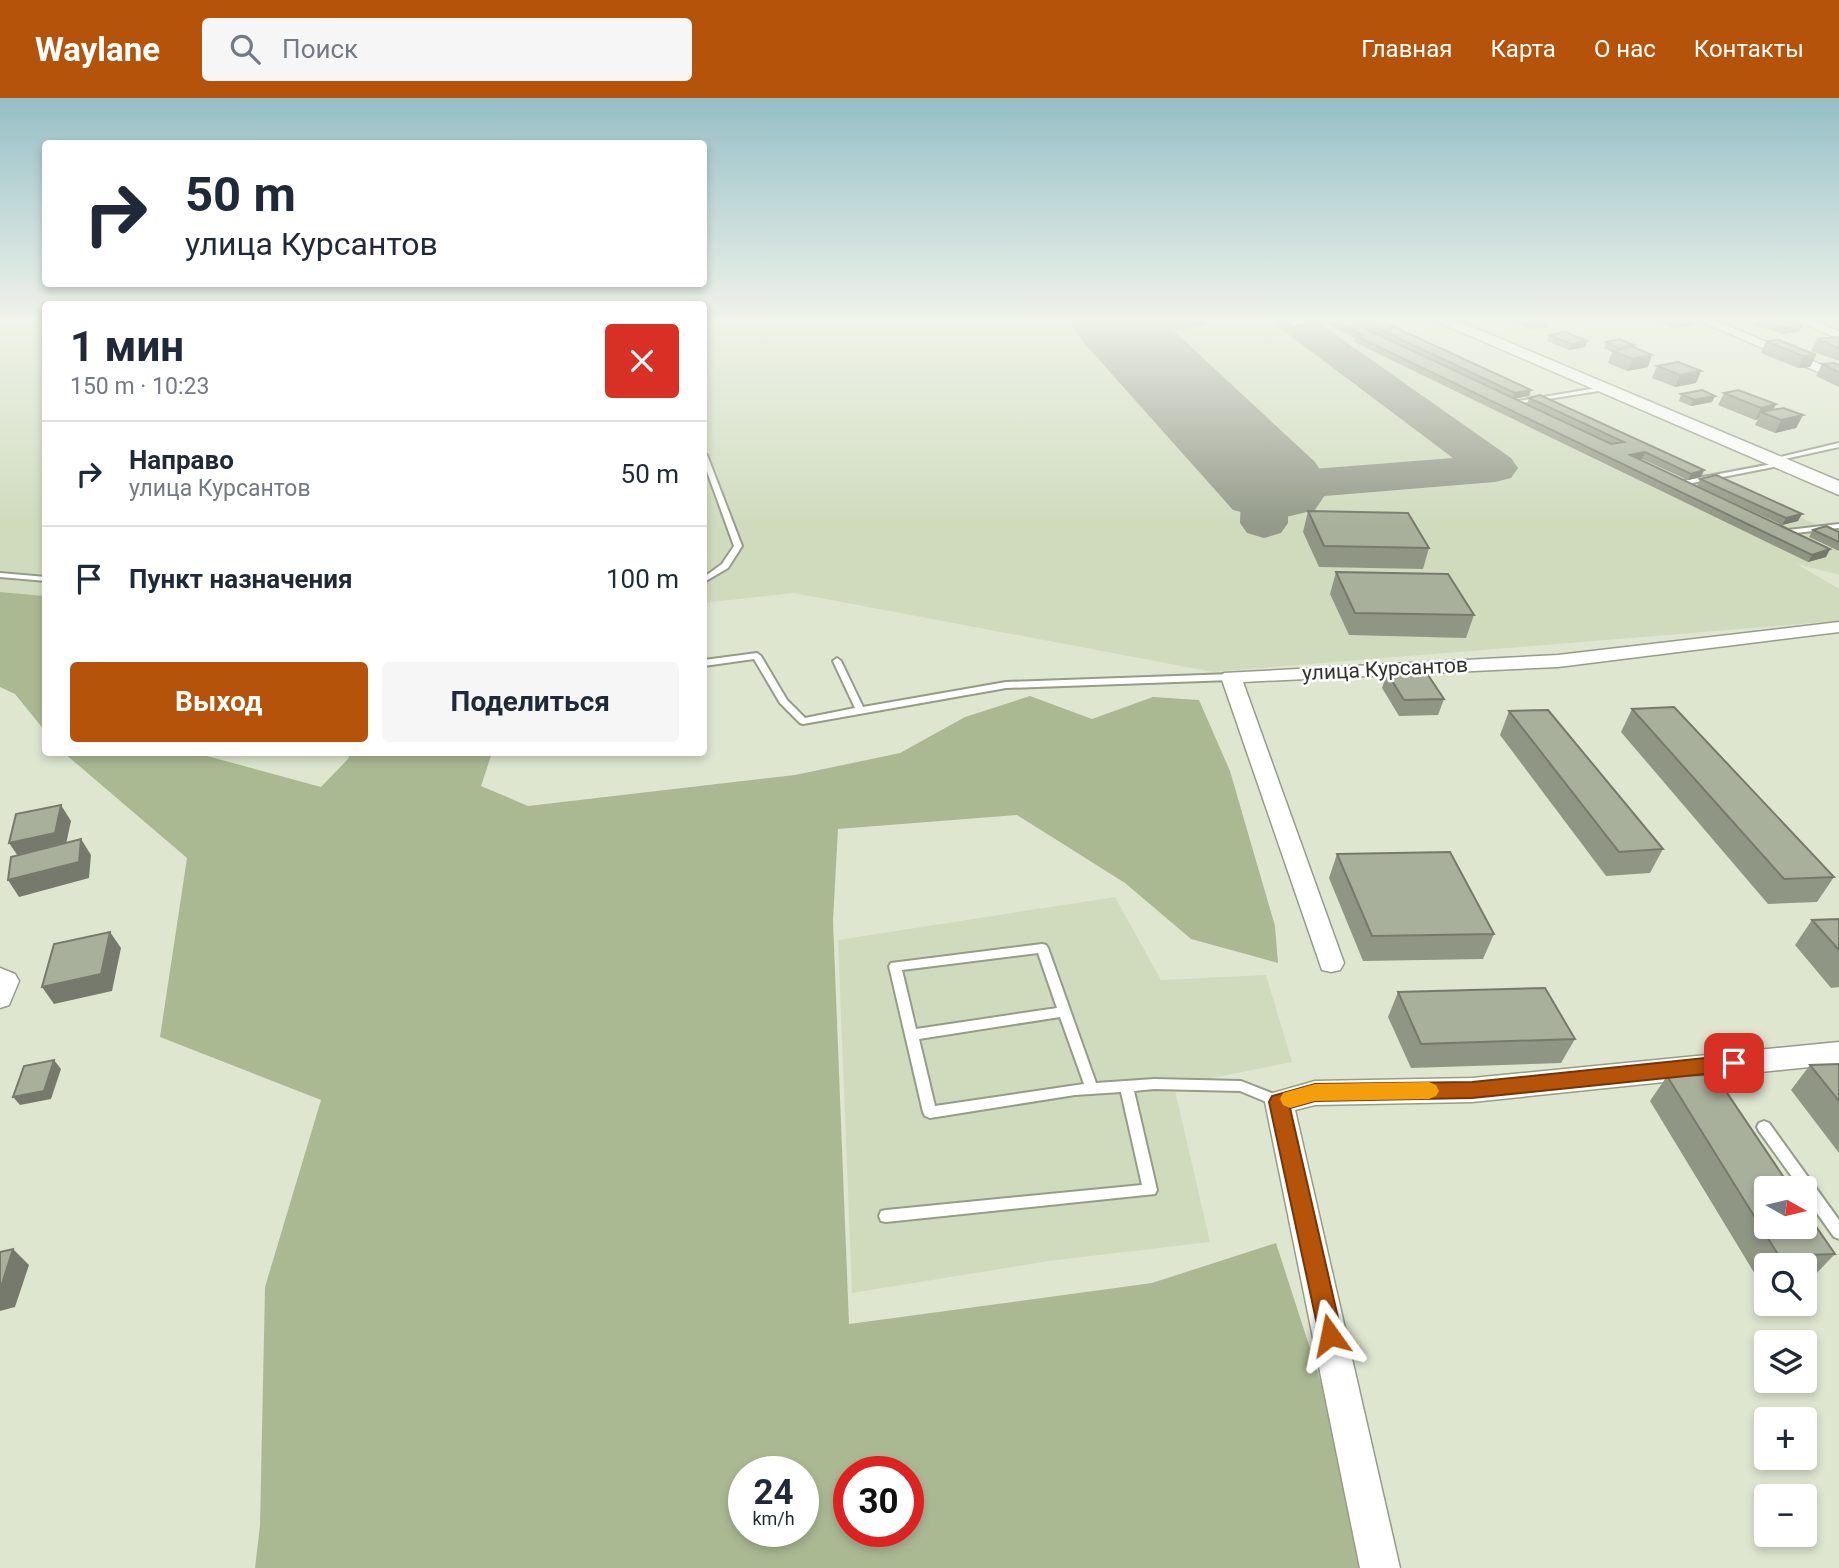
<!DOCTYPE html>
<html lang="ru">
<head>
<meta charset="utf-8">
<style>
  body { margin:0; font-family:Roboto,sans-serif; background:#f6f6f7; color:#1f2937; height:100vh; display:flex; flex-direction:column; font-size:26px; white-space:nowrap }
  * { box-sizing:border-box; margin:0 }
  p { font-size:23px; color:#747a83 }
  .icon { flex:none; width:38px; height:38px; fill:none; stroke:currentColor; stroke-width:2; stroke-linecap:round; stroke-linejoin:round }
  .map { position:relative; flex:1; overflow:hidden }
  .panel { position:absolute; left:42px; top:203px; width:665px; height:455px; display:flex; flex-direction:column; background:#fff; border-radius:7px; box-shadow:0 4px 10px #0003 }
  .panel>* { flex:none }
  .hud { position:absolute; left:42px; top:42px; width:665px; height:147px; border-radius:7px; box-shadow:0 4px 10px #0003; background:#fff; color:#1f2937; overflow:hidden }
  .needle { width:46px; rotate:98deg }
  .controls { position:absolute; left:1754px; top:1078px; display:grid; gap:14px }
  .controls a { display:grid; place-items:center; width:63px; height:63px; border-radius:7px; background:#fff; box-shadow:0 4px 10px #0003; font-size:35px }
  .speed { position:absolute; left:728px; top:1358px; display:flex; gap:14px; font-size:35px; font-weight:700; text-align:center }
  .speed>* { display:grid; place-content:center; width:91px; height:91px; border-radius:50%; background:#fff; box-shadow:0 4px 10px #0003; line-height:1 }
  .speed small { font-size:18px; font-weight:400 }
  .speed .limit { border:10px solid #d22; background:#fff; color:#111 }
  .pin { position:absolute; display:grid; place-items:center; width:60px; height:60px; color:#fff; margin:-30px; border-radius:14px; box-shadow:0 4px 10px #0006 }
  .me { position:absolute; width:77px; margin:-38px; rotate:348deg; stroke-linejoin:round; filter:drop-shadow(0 0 5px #0008) }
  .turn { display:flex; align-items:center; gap:24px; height:147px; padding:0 28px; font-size:32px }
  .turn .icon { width:91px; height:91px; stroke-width:2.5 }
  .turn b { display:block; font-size:49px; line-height:60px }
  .round { display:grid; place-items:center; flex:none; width:74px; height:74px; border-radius:7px; background:#f6f6f7 }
  .head { display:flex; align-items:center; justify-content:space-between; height:119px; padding:0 28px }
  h1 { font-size:42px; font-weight:700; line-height:52px }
  .button { display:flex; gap:14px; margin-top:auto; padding:14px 28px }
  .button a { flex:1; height:80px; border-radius:7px; background:#b45309; color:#fff; font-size:28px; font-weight:700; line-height:80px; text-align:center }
  .button a+a { background:#f6f6f7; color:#1f2937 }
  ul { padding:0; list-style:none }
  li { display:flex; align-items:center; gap:21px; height:105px; padding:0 28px; border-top:2px solid #e0e1e3 }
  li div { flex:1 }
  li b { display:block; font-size:26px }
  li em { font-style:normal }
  header { display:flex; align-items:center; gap:42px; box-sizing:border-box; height:98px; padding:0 35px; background:#b45309; color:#fff }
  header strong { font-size:33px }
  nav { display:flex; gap:38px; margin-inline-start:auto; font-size:24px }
  .search { width:490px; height:63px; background:#f6f6f7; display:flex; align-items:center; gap:18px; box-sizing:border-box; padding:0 24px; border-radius:7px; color:#747a83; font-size:26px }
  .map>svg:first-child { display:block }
  .built { fill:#d0dbbe }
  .green { fill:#abb993; fill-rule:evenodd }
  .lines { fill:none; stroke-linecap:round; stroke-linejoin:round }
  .taxiway { fill:#949a8a; fill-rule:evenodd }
  .runway { fill:#949a8a; fill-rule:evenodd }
  .lane-casing { stroke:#959c88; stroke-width:4 }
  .street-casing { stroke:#959c88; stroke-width:3 }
  .secondary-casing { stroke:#959c88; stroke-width:3 }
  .lane { fill:#fff; fill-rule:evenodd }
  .street { fill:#fff; fill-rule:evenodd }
  .secondary { fill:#fff; fill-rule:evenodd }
  .wall { fill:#909684 }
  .shaded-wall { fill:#767a6c }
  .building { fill:#a8af9a; stroke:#767a6c; stroke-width:2 }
  .route { fill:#b45309; stroke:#753606; stroke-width:2 }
  .slow { fill:#f59e0b }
  .labels { text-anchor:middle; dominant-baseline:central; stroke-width:5; stroke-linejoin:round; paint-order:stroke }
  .street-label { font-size:21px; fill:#32352c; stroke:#fff }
</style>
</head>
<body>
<header>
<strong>Waylane</strong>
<div class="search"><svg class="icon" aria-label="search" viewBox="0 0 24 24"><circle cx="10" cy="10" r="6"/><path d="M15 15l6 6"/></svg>Поиск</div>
<nav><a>Главная</a><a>Карта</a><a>О нас</a><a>Контакты</a></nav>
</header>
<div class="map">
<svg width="1839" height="1470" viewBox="0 0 1839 1470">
  <rect width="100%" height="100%" fill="#dee6d0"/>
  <!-- built -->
  <g class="built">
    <polygon points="0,221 45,221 45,498 0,494"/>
    <polygon points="704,221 1369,221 1839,437 1839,477 1797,466 1839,491 1839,523 1213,574 794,495 704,505"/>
    <polygon points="1115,799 1161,882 1266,877 1292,964 1174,988 1210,1144 1049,1163 852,1195 838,842"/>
  </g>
  <!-- green -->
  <g class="green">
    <polygon points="0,494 45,498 45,633 15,596 0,589"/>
    <path d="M1030,598L1092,621L1153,599L1199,602L1230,673L1275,828L1278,865L1191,841L1125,785L1017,717L838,731L833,823L849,1226L1152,1185L1276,1145L1381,1470H255L260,1427L265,1189L321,1002L160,939L187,760L64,655H196L321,689L348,661L350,655H492L481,688L528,708L795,677L900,655L965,619ZM744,1374H803V1433H744ZM849,1374H908V1433H849Z"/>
  </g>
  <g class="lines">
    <!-- taxiway -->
    <g class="taxiway">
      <polygon points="1103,220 1210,220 1205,227 1193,230 1116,238 1104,234 1098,227"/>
      <polygon points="1271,220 1312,220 1511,360 1518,370 1511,380 1495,384 1288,401 1288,425 1281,435 1264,440 1247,435 1240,425 1241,397 1258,378 1274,374 1453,360 1276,227"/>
    </g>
    <!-- runway -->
    <polygon class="runway" points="1077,220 1160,220 1315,364 1331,388 1315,412 1274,422 1233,412 1085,246 1072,227"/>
    <!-- lane casing -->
    <g class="lane-casing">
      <g id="lane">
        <polygon points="1312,220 1326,220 1294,227 1291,225"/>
        <polygon points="1603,289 1605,290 1605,292 1522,305 1525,307 1522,309 1513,304"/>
        <polygon points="1839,345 1839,349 1771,364 1768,362"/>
        <polygon points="704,355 707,357 742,448 728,470 704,484 704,479 722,466 734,448 704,365"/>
        <polygon points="1782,364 1784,365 1784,367 1682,387 1679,385 1682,383"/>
        <polygon points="1839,426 1839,430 1787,436 1776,430 1780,428 1788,432"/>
        <polygon points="0,475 46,479 46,483 0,479"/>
        <polygon points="757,555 761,558 787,602 805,620 855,610 833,563 837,560 841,563 863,609 1006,584 1231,576 1235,579 1231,582 1006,590 803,626 800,625 780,605 754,561 704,568 704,562"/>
        <path d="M1042,846L1046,847L1048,850L1096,985L1154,981L1241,983L1284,1000L1286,1004L1284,1008L1279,1009L1240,993L1154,991L1134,993L1157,1092L1155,1096L886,1124L881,1123L879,1118L881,1113L886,1112L1142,1087L1121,994L1075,997L930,1020L925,1018L923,1014L889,868L891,865ZM1038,855L1057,910L916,931L902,872ZM1060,919L1084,986L935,1008L919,941Z"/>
        <polygon points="1764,1023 1769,1025 1839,1122 1839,1141 1834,1139 1804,1097 1804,1090 1800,1090 1759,1033 1757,1029 1759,1025"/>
      </g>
    </g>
    <!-- street casing -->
    <g class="street-casing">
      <g id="street">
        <polygon points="1693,220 1709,220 1839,274 1839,283"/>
        <polygon points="1791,220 1807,220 1839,233 1839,241"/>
        <polygon points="1839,524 1839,534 1558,569 1243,584 1344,865 1340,872 1331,874 1322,872 1221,579 1224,575 1558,557"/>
        <polygon points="0,870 15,876 19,883 9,907 0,910"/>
        <polygon points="1839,944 1839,966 1472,1004 1315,1007 1295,1012 1400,1470 1360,1470 1265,1004 1269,996 1315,983 1472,980"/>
      </g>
    </g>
    <!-- secondary casing -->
    <g class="secondary-casing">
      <polygon id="secondary" points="1429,220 1451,220 1839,383 1839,397"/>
    </g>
    <!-- lane -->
    <use href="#lane" class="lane"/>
    <!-- street -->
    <use href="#street" class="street"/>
    <!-- secondary -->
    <use href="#secondary" class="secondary"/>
  </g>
  <!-- wall -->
  <g class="wall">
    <polygon points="1326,220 1375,220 1531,292 1529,298 1514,301 1611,346 1612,346 1527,306 1529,300 1704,372 1701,379 1688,382 1642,361 1639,361 1830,451 1826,459 1808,464 1354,244 1355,240 1325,225"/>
    <polygon points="1509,220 1549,220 1547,229 1531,231 1509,222"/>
    <polygon points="1654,220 1697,220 1694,227 1674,230 1654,222"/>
    <polygon points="1828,220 1839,220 1839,225"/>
    <polygon points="1758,221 1802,228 1799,234 1782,236 1755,227"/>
    <polygon points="1549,237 1585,249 1569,252 1547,243"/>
    <polygon points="1839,239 1839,263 1811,253 1817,241"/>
    <polygon points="1766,243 1816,257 1810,269 1798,270 1761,255"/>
    <polygon points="1606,244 1634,247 1633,250 1648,269 1627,273 1608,265 1612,254 1604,250"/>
    <polygon points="1822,266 1839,267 1839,289 1816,278"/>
    <polygon points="1657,268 1701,273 1696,285 1675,289 1652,280"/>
    <polygon points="1724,295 1776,306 1773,312 1803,317 1796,330 1775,335 1755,327 1758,321 1755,322 1718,307"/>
    <polygon points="1681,296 1715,298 1712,304 1691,308 1679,303"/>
    <polygon points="1700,381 1798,423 1782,427 1697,388"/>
    <polygon points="1308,413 1429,450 1423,471 1319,469 1303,434"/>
    <polygon points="1813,432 1839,434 1839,453 1809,439"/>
    <polygon points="1336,474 1474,517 1466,540 1349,537 1330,496"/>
    <polygon points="1387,575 1444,601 1438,617 1399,618 1382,590"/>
    <polygon points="1632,611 1834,779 1817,804 1768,806 1621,634"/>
    <polygon points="1509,613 1663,751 1650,775 1606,778 1500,637"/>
    <polygon points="1337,756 1494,836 1483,861 1363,863 1329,780"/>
    <polygon points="1839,821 1839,889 1831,890 1795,847 1812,822"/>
    <polygon points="1398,894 1575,941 1561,965 1411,970 1388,919"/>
    <polygon points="1839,966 1839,1055 1791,992 1810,967"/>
    <polygon points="1667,978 1835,1156 1812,1180 1804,1180 1804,1167 1766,1167 1766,1181 1758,1181 1650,1003"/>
  </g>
  <!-- shaded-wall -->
  <g class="shaded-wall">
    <polygon points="1534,220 1549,220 1547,229 1531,231"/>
    <polygon points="1678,220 1697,220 1694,227 1674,230"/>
    <polygon points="1802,228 1799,234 1782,236 1785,230"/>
    <polygon points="1587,243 1585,249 1569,252 1571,246"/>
    <polygon points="1634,247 1632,253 1616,255 1618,250"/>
    <polygon points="1652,257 1648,269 1627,273 1632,261"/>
    <polygon points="1816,257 1810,269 1798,270 1803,258"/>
    <polygon points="1701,273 1696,285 1675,289 1680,277"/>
    <polygon points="1531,292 1529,298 1513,301 1515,295"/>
    <polygon points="1715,298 1712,304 1691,308 1694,302"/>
    <polygon points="1776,306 1770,318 1761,314 1758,321 1755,322 1761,310"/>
    <polygon points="1803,317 1796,330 1775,335 1781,322"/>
    <polygon points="1645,354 1642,361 1628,364 1630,357"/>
    <polygon points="1704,372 1701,379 1688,382 1691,376"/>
    <polygon points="1802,416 1798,423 1782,427 1786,420"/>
    <polygon points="1830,451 1826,459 1808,464 1812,457"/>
    <polygon points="61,707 71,723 65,751 20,761 9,745"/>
    <polygon points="81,741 91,757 89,780 19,799 8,782"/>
    <polygon points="110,834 121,850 112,893 54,906 42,889"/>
    <polygon points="54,962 61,971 51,1001 20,1007 13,999"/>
    <polygon points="13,1151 29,1167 15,1209 0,1213 0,1192"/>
  </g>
  <!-- building -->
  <g class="building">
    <polygon points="1328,220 1343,220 1611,346 1624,344 1529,300 1540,297 1704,372 1691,376 1645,354 1630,357 1830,451 1812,457 1356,238 1362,237"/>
    <polygon points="1355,220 1375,220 1531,292 1515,295"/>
    <polygon points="1764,220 1777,220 1802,228 1785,230 1758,221"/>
    <polygon points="1565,234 1587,243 1571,246 1549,237"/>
    <polygon points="1839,239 1839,250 1817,241"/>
    <polygon points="1619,241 1634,247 1618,250 1606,244"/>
    <polygon points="1779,242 1816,257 1803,258 1766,243"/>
    <polygon points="1633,249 1652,257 1632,261 1613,253"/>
    <polygon points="1678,264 1701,273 1680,277 1657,268"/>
    <polygon points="1834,265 1839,267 1839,274 1822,266"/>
    <polygon points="1702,292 1715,298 1694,302 1681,296"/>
    <polygon points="1738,292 1776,306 1761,310 1724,295"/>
    <polygon points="1783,310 1803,317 1781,322 1761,314"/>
    <polygon points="1716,377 1802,416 1786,420 1700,381"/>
    <polygon points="1308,413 1408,415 1429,450 1324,448"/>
    <polygon points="1826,428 1839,434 1839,444 1813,432"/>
    <polygon points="1336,474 1448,476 1474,517 1355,515"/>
    <polygon points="1426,574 1444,601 1404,602 1387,575"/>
    <polygon points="1674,609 1834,779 1784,781 1632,611"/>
    <polygon points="1548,612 1663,751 1619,754 1509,613"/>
    <polygon points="61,707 55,735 9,745 16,716"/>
    <polygon points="81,741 79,764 8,782 11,759"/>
    <polygon points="1450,754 1494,836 1372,838 1337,756"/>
    <polygon points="1839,821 1839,852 1812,822"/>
    <polygon points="110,834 101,876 42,889 54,846"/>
    <polygon points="1545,890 1575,941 1421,946 1398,894"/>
    <polygon points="54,962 44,993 13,999 24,968"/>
    <polygon points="1839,966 1839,1003 1810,967"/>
    <polygon points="1715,977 1791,1090 1766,1090 1766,1129 1804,1129 1804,1111 1835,1156 1779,1158 1667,978"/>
    <polygon points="13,1151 0,1192 0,1154"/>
  </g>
  <!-- sky -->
  <linearGradient id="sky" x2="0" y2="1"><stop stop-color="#95bec6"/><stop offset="0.52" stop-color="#f0f4ea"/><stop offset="1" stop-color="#f0f4ea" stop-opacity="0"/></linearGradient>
  <rect width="1839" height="426" fill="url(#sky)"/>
  <!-- route -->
  <polygon class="route" points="1734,957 1741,960 1744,965 1741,971 1734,973 1472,1000 1315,1003 1290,1010 1342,1237 1338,1245 1330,1249 1321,1245 1269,1004 1272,998 1315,986 1472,984"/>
  <!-- slow -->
  <polygon class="slow" points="1429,984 1436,987 1439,993 1436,998 1429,1001 1315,1003 1290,1010 1283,1007 1280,1001 1283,995 1315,986"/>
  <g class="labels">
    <!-- street labels -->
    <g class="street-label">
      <text transform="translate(1385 571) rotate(-3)">улица Курсантов</text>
    </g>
  </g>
</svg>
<div class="controls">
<a><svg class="needle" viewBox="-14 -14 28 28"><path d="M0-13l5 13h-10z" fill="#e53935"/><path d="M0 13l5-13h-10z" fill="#747a83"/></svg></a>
<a><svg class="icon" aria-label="search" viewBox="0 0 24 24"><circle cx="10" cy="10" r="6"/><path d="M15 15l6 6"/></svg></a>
<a><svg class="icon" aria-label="layers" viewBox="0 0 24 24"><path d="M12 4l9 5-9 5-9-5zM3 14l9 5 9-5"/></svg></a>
<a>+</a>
<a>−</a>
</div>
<div class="speed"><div>24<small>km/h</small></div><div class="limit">30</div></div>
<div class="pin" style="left:1734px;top:965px;background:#d93025"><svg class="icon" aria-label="arrive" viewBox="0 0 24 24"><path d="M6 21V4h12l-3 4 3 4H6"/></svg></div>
<svg class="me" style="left:1330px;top:1237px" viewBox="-20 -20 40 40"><path d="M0-17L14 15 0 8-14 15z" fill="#b45309" stroke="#fff" stroke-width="4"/></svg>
<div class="hud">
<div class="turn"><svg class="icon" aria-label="right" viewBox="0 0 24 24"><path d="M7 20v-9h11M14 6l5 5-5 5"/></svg><div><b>50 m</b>улица Курсантов</div></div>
</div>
<section class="panel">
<div class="head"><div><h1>1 мин</h1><p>150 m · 10:23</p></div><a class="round" style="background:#d93025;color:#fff"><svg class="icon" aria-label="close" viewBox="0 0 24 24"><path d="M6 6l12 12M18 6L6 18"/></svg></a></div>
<ul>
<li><svg class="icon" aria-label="right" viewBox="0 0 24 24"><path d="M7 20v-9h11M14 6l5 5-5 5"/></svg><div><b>Направо</b><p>улица Курсантов</p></div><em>50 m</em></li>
<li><svg class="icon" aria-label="arrive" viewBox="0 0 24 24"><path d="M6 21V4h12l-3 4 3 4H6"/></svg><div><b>Пункт назначения</b></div><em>100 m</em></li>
</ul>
<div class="button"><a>Выход</a><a>Поделиться</a></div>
</section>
</div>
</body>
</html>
